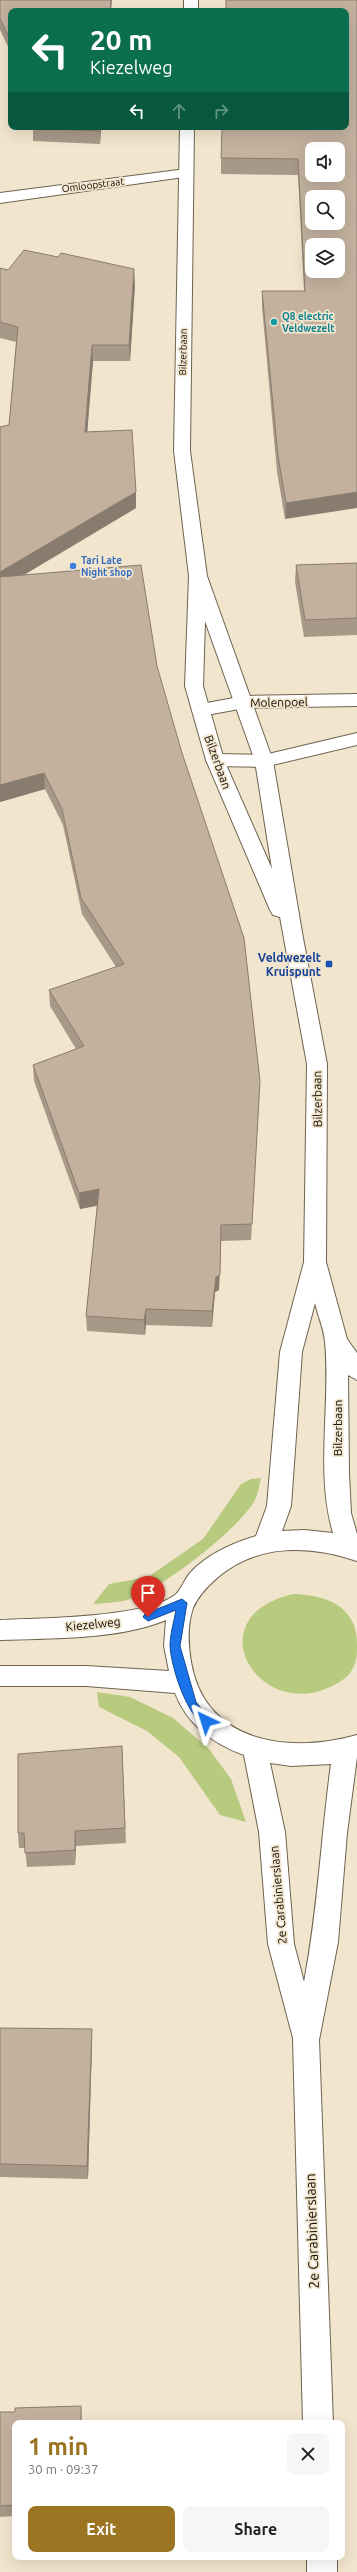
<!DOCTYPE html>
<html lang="en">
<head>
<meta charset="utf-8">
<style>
  body { margin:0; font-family:Ubuntu,sans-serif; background:#f6f6f6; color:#222; height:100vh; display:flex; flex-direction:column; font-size:15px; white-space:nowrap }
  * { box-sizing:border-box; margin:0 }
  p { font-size:13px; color:#767676 }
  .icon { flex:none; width:22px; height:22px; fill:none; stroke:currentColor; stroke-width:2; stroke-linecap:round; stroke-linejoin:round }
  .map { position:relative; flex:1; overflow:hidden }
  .sheet { position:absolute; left:12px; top:2420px; width:333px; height:140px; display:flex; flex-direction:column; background:#fff; border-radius:8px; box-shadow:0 4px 16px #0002 }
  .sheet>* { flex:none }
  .hud { position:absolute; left:8px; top:8px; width:341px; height:122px; border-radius:8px; box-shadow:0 4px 16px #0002; background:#0b6e4f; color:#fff; overflow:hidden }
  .tools { position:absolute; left:305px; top:142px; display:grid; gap:8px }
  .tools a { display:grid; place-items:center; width:40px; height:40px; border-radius:8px; background:#fff; box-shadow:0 4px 16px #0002; font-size:20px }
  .pin { position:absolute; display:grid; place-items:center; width:34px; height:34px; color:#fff; margin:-41px -17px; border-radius:50% 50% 50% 0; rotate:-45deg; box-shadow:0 0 4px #0007 }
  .pin .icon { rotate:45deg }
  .me { position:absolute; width:44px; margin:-22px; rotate:319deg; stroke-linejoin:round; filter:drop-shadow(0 0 3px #0008) }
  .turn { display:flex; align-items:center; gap:14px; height:84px; padding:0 16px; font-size:18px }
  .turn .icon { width:52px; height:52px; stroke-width:2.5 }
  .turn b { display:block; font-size:28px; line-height:34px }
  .lanes { display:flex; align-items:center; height:38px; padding:0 16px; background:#0003; justify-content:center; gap:20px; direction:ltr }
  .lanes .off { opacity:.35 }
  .round { display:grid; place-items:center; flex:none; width:42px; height:42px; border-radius:8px; background:#f6f6f6 }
  .summary { display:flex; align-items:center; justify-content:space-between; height:68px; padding:0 16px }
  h1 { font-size:24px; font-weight:600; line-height:30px; color:#9b7521 }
  .primary-button { display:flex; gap:8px; margin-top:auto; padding:8px 16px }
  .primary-button a { flex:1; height:46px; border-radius:8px; background:#9b7521; color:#fff; font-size:16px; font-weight:600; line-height:46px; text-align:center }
  .primary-button a+a { background:#f6f6f6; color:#222 }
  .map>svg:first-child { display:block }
  .green { fill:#b7ca7e }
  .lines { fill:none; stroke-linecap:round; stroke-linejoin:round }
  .minor-casing { stroke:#6f634f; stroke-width:2 }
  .primary-casing { stroke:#6f634f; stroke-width:2 }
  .minor { fill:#fff; fill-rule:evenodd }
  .primary { fill:#fff; fill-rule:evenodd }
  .wall { fill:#a89888 }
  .shaded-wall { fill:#887c6f }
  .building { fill:#c3b19e; stroke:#887c6f; fill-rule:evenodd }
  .route { fill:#1a73e8; stroke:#114b97 }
  .culture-dot { fill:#0f9aa8; stroke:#f2e5ce; stroke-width:1.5 }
  .shop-dot { fill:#3f7fe0; stroke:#f2e5ce; stroke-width:1.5 }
  .transit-dot { fill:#1a4fb4; stroke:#f2e5ce; stroke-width:1.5 }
  .labels { text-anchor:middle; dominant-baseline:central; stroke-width:3.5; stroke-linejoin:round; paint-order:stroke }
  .far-street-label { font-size:10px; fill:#120d06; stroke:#f2e5ce }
  .far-culture-label { font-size:10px; font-weight:bold; fill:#0d838f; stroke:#f2e5ce; text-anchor:start }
  .far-shop-label { font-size:10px; font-weight:bold; fill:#366cbe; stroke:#f2e5ce; text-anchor:start }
  .street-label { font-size:12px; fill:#120d06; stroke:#f2e5ce }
  .transit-label { font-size:12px; font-weight:bold; fill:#164399; stroke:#f2e5ce; text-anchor:end }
  .near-street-label { font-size:14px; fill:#120d06; stroke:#f2e5ce }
</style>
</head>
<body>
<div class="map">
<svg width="357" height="2572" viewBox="0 0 357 2572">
  <rect width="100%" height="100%" fill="#f2e5ce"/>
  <!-- green -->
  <g class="green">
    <path d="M261,1478C259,1486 258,1495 254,1502C234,1533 162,1589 127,1600C116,1603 104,1603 93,1604L109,1584L148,1577L203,1539L241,1484L251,1479Z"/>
    <path d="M294,1594C327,1595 357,1607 357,1644C357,1654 357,1661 352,1670C346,1680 335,1685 325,1689C253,1717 198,1614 294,1594Z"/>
    <polygon points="97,1692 130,1697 173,1718 209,1749 231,1779 246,1822 220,1815 179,1757 147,1731 99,1707"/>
  </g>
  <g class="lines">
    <!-- minor casing -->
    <g class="minor-casing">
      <g id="minor">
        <polygon points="186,169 191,170 193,173 191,176 0,203 0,193"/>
        <polygon points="357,694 357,706 245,708 201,716 195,714 192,710 195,706 201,704 245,696"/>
        <polygon points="357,733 357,745 264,767 215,766 208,764 206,760 208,756 215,754 264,755"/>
      </g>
    </g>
    <!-- primary casing -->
    <g class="primary-casing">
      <g id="primary">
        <rect x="184" y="0" width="14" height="11"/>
        <path d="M180,127H194L190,451L207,576L273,761L303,938L327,1064L326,1262L347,1339L357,1353V1380L348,1375L349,1474L351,1513L357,1534V1561C310,1545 258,1543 217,1578C208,1586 198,1596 193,1608C187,1626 188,1644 191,1662C205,1744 290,1754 357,1735V1757L347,1833L338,1942L319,2040L333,2423H303L293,2038L268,1944L259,1832L244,1755C213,1744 187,1724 175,1693L86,1686H0V1666H86L169,1671L164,1646L166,1620C118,1640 52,1638 0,1640V1620C40,1618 144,1618 175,1595C180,1591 185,1579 190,1573C207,1554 233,1543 256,1536L267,1506L280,1352L304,1262L307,1064L280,917L273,915L270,910L206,760L185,686L189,576L174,451ZM205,621L255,761L272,869L224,760L203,686ZM315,1303C318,1316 324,1329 325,1342C331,1405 315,1472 333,1533L304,1530L282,1531L291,1506L302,1352ZM270,1763L291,1766L331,1764C321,1836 318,1910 304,1982L294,1944L285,1832Z"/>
        <rect x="307" y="2557" width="30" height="15"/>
      </g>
    </g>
    <!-- minor -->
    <use href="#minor" class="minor"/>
    <!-- primary -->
    <use href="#primary" class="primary"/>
  </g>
  <!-- wall -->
  <g class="wall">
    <polygon points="0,0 11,11 11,53 0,30"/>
    <polygon points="357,0 285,519 277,472 262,307 262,291 304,291 298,175 221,174 221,158"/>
    <polygon points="33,127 101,127 100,144 33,141"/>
    <polygon points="0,268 8,270 135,285 130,361 93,361 87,431 136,508 24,575 157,666 259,1097 251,1240 221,1241 219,1290 215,1292 212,1327 146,1325 145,1335 87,1331 86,1316 97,1206 80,1209 34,1081 33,1065 76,1049 50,1006 49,990 116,967 82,914 63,825 45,789 0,802 0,427 9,425 16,342 0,338"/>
    <polygon points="357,563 357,635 304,637 295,582 296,565"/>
    <polygon points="122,1746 126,1843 76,1846 75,1865 27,1867 25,1848 19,1848 18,1833"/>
    <polygon points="0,2028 92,2029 92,2043 88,2179 0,2177"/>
    <polygon points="81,2406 82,2423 15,2423 15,2516 0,2517 0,2412 15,2412"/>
  </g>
  <!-- shaded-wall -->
  <g class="shaded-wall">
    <polygon points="111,0 112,0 111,11 110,11"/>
    <polygon points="100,127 101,127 100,144"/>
    <polygon points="134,269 135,285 130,361 129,345"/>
    <polygon points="92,345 93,361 86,448 85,432"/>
    <polygon points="136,492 136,508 0,589 0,572"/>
    <polygon points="357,492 357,508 285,519 286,503"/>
    <polygon points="44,773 45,789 0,802 0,785"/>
    <polygon points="260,1081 259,1097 251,1240 252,1224"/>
    <polygon points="99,1189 99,1205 80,1209 79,1193"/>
    <polygon points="221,1225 219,1290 215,1292 212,1327 212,1311"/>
    <polygon points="146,1309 146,1325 145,1335 144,1320"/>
    <polygon points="75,1831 76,1846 75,1865"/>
    <polygon points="92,2029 92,2043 88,2179 87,2166"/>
  </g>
  <!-- building -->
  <g class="building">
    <polygon points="0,0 111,0 110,11 11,11 11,41 0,19"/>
    <path d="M226,0H357V492L286,503L278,456L262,291H305L298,159L221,158L222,127H346V11H226ZM312,149H338V175H312ZM312,197H338V223H312ZM312,245H338V271H312Z"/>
    <polygon points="33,127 100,127 100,131 33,128"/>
    <polygon points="24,250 58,257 61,253 134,269 129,345 92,345 85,432 132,430 136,492 0,572 0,427 9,425 18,327 0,322 0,268 8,270"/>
    <polygon points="357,563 357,618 305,620 296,565"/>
    <polygon points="141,565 157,666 182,753 244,938 260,1081 252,1224 221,1225 220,1275 216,1277 212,1311 146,1309 144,1320 86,1316 99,1189 79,1193 33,1065 84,1046 49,990 124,964 81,898 62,809 44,773 0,785 0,577"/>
    <polygon points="122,1746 125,1828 75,1831 75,1850 25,1853 24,1833 18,1833 18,1754"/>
    <polygon points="0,2028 92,2029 87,2166 0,2164"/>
    <polygon points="81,2406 81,2423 15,2423 15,2505 0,2506 0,2412 15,2412 15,2408"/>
  </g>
  <!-- route -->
  <path class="route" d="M182,1599L187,1603L180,1646L196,1702L211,1721L206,1725C187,1718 171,1666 170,1646C170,1635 174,1621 176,1610L148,1621L143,1617L145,1614Z"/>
  <!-- markers -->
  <circle class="culture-dot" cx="274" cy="322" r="4"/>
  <circle class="shop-dot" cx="73" cy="566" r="4"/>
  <rect class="transit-dot" x="325" y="960" width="8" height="8" rx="2"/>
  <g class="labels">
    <!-- far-street labels -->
    <g class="far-street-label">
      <text transform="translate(93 185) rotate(-7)">Omloopstraat</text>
      <text transform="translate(183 352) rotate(-89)">Bilzerbaan</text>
    </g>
    <!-- far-culture labels -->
    <g class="far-culture-label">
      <text x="282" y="316">Q8 electric<tspan x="282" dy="12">Veldwezelt</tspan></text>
    </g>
    <!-- far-shop labels -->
    <g class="far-shop-label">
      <text x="81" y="560">Tari Late<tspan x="81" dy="12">Night shop</tspan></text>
    </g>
    <!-- street labels -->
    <g class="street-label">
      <text transform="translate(279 702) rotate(-1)">Molenpoel</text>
      <text transform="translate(218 762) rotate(70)">Bilzerbaan</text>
      <text transform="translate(317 1099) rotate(-91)">Bilzerbaan</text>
      <text transform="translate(337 1428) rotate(-90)">Bilzerbaan</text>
      <text transform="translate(93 1624) rotate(-6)">Kiezelweg</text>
      <text transform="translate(278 1895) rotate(-95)">2e Carabinierslaan</text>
    </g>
    <!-- transit labels -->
    <g class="transit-label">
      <text x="321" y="957">Veldwezelt<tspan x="321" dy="14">Kruispunt</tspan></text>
    </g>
    <!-- near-street labels -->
    <g class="near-street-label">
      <text transform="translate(312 2231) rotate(-92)">2e Carabinierslaan</text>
    </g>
  </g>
</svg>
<div class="tools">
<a><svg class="icon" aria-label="sound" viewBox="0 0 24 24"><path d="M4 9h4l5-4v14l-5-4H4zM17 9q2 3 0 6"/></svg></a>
<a><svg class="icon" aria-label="search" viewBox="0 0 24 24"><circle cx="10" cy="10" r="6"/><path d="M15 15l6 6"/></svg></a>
<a><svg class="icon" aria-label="layers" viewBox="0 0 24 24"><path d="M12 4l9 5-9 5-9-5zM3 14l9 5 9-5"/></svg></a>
</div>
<div class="pin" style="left:148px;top:1617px;background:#d93025"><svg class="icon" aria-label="arrive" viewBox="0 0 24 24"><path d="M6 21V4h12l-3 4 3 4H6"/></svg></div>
<svg class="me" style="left:206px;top:1721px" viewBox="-20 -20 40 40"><path d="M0-17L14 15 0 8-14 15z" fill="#1a73e8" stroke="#fff" stroke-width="4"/></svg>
<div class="hud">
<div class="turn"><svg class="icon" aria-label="left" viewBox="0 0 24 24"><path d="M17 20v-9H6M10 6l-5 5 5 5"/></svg><div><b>20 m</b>Kiezelweg</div></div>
<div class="lanes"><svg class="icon" aria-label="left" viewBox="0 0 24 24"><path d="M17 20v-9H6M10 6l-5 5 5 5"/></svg><svg class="icon off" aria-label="ahead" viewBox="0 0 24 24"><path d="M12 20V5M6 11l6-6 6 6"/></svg><svg class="icon off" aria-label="right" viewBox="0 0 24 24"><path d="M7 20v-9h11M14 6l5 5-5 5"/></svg></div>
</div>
<section class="sheet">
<div class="summary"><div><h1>1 min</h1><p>30 m · 09:37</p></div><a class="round"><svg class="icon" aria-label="close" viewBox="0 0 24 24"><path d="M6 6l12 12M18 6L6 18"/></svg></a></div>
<div class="primary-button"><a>Exit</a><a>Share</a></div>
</section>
</div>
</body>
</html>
